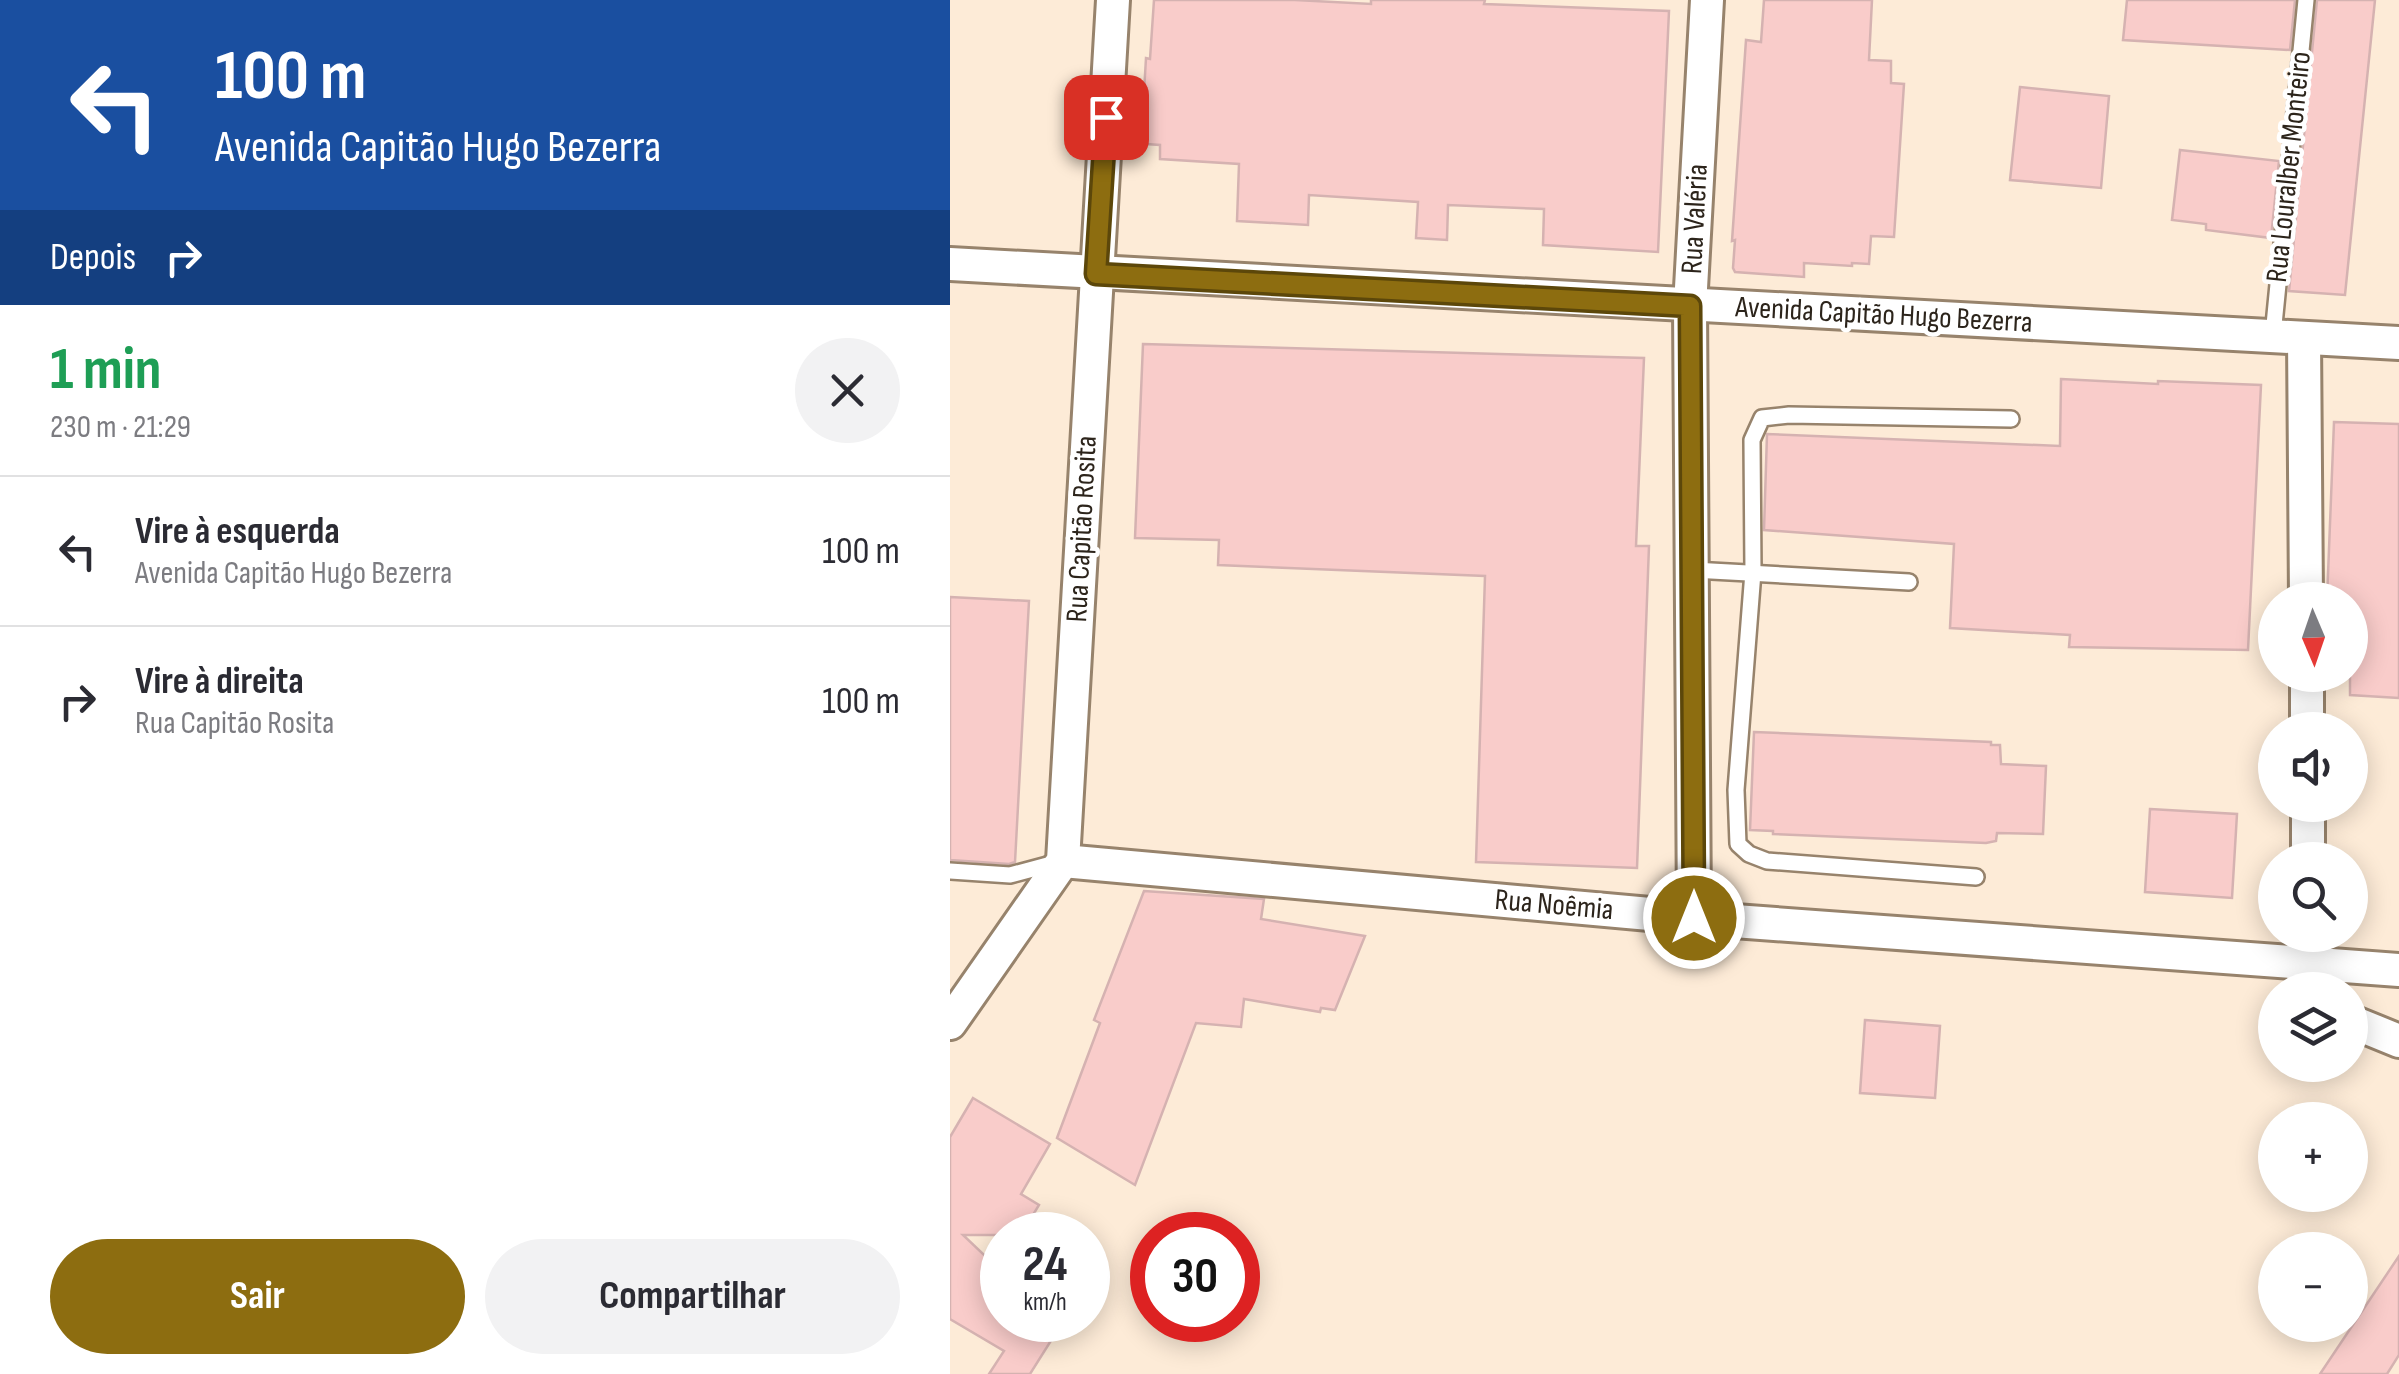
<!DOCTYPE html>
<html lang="pt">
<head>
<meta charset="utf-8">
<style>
  body { margin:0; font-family:"Sofia Sans Condensed",sans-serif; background:#f2f2f3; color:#2b2b33; height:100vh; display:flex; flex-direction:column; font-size:38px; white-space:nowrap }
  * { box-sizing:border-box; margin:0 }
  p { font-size:32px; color:#7c7c81 }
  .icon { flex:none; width:55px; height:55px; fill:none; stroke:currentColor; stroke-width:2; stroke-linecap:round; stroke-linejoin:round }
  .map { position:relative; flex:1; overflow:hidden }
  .side { display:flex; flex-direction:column; background:#fff; width:950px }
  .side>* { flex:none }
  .banner { background:#1a4fa0; color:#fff; overflow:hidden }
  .needle { width:65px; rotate:178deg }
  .fabs { position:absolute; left:1308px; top:582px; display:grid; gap:20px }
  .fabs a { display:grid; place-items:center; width:110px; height:110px; border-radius:50%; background:#fff; box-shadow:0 5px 25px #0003; font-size:50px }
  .speed { position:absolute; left:30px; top:1212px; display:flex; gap:20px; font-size:50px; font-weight:700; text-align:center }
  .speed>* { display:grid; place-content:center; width:130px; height:130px; border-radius:50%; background:#fff; box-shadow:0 5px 25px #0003; line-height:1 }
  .speed small { font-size:25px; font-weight:400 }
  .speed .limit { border:15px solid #d22; background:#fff; color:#111 }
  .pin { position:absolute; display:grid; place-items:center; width:85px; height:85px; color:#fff; margin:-42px; border-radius:20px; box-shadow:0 5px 15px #0006 }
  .me { position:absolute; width:110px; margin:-55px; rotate:0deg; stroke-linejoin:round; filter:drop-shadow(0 0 8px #0008) }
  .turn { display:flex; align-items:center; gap:35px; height:210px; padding:0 50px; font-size:45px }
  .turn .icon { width:130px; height:130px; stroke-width:2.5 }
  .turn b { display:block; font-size:70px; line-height:85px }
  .then { display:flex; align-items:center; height:95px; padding:0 50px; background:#0003; gap:20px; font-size:38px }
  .round { display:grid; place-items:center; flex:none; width:105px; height:105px; border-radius:52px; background:#f2f2f3 }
  .summary { display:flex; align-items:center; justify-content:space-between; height:170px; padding:0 50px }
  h1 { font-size:60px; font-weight:700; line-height:75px; color:#1e9e55 }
  .action { display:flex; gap:20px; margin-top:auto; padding:20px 50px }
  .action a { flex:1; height:115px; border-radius:60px; background:#8d6d10; color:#fff; font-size:40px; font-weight:700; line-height:115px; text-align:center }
  .action a+a { background:#f2f2f3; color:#2b2b33 }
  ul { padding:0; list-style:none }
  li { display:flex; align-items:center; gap:30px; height:150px; padding:0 50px; border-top:2px solid #e1e1e2 }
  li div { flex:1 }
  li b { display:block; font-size:38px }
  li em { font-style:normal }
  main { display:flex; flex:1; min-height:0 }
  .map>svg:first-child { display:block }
  .building { fill:#f9ccca; stroke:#d5b2b1; stroke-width:2.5 }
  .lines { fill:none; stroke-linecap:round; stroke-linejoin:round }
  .service-casing { stroke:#97836c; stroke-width:20 }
  .minor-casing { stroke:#97836c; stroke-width:38 }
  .service { stroke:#fff; stroke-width:15 }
  .minor { stroke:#fff; stroke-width:32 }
  .route-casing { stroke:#5c470a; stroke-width:25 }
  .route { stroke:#8d6d10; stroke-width:18 }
  .labels { text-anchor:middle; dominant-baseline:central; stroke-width:9; stroke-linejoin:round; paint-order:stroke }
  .street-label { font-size:30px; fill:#2c241b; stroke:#fff }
</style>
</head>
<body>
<main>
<section class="side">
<div class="banner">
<div class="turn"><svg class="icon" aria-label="left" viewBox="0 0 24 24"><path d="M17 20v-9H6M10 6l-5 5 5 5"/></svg><div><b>100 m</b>Avenida Capitão Hugo Bezerra</div></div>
<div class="then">Depois<svg class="icon" aria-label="right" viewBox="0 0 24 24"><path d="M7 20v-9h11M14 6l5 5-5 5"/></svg></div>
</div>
<div class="summary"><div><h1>1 min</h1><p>230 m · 21:29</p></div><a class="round"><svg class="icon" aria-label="close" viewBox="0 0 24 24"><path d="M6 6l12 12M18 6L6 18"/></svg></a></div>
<ul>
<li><svg class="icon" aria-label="left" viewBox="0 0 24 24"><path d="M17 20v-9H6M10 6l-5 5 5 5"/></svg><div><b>Vire à esquerda</b><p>Avenida Capitão Hugo Bezerra</p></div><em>100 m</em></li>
<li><svg class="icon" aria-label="right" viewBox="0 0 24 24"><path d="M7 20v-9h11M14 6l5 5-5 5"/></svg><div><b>Vire à direita</b><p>Rua Capitão Rosita</p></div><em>100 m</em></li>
</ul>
<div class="action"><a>Sair</a><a>Compartilhar</a></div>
</section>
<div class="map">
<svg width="1449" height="1374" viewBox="0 0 1449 1374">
  <rect width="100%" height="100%" fill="#fdebd7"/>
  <!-- building -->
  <g class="building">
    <polygon points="204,0 345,0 421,4 421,0 535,0 534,4 719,11 708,252 593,245 594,209 498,205 497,240 466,238 468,202 359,195 358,225 287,221 289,164 210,159 210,145 182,143 184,91 194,92 196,58 200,59"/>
    <polygon points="814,0 922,0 919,60 941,61 941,83 954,84 944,237 921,236 919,264 902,263 902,266 854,263 854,277 785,272 783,268 785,240 782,241 796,40 811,42"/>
    <polygon points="1177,0 1345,0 1340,50 1173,40"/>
    <polygon points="1367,0 1425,0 1395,295 1339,291"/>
    <polygon points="1070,87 1159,96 1151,188 1060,180"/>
    <polygon points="1230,150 1329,161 1321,238 1256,230 1256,224 1222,220"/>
    <polygon points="193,344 694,358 686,546 699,546 687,868 526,862 535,576 268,565 269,540 185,538"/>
    <polygon points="1111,379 1208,384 1208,381 1311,385 1298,650 1119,647 1120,635 1000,628 1004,544 814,530 817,434 1110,446"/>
    <polygon points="1384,422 1449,424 1449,698 1400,695 1400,600 1377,600"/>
    <polygon points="0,597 79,601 65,862 59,864 0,860"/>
    <polygon points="804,732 1041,742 1041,745 1050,745 1051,764 1096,766 1093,834 1047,833 1046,841 1036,843 823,834 823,831 800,830"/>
    <polygon points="1200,809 1287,814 1282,898 1195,892"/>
    <polygon points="194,891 314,899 311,919 415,936 385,1010 371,1008 370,1012 294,999 291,1027 246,1023 185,1185 107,1138 150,1023 144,1020"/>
    <polygon points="915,1020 990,1026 985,1098 910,1093"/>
    <polygon points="23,1098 100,1144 71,1194 89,1205 71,1235 13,1235 52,1272 52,1320 114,1320 80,1374 39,1374 54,1351 0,1319 0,1137"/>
    <polygon points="1449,1256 1449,1355 1437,1374 1370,1374"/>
  </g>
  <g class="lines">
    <!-- service casing -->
    <g class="service-casing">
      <g id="service">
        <polyline points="1323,335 1356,0"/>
        <polyline points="743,570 959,582"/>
        <polyline points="0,871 60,875 105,863"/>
        <polyline points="1026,877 817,861 799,854 788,844 786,790 803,572 802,440 812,418 839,415 1061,419"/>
      </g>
    </g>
    <!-- minor casing -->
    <g class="minor-casing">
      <g id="minor">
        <polyline points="0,264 1449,343"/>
        <polyline points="1354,338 1356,600"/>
        <polyline points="1357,675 1357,730"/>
        <polyline points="1358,805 1358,860"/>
        <polyline points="113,861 744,918 1449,970"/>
        <polyline points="744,918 740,306 757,0"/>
        <polyline points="1359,935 1359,964 1374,990"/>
        <polyline points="1400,1021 1449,1041"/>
        <polyline points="0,1023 113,861 163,0"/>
      </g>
    </g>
    <!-- service -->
    <use href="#service" class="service"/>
    <!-- minor -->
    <use href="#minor" class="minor"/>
  </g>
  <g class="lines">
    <!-- route casing -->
    <g class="route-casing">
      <polyline id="route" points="156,117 146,274 740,306 744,918"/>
    </g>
    <!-- route -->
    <use href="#route" class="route"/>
  </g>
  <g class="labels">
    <!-- street labels -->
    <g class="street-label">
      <text transform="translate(1339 167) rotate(-84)">Rua Louralber Monteiro</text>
      <text transform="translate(745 219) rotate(-87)">Rua Valéria</text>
      <text transform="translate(934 315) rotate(3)">Avenida Capitão Hugo Bezerra</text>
      <text transform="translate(132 529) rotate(-87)">Rua Capitão Rosita</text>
      <text transform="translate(604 905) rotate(5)">Rua Noêmia</text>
    </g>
  </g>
</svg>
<div class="fabs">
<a><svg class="needle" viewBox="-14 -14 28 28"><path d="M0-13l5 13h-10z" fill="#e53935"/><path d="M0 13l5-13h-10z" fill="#7c7c81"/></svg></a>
<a><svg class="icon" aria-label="sound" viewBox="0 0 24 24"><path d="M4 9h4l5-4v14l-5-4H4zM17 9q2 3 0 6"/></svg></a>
<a><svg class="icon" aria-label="search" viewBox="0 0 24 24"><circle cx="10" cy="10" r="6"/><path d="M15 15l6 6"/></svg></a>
<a><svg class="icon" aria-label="layers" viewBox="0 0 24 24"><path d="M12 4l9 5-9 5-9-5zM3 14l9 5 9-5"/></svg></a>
<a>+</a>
<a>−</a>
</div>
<div class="speed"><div>24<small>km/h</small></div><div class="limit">30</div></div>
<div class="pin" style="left:156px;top:117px;background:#d93025"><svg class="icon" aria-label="arrive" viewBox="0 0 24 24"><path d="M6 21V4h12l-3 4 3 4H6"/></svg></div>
<svg class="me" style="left:744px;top:918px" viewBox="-20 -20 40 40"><circle r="17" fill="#8d6d10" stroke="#fff" stroke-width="3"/><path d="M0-11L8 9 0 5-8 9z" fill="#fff"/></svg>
</div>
</main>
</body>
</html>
